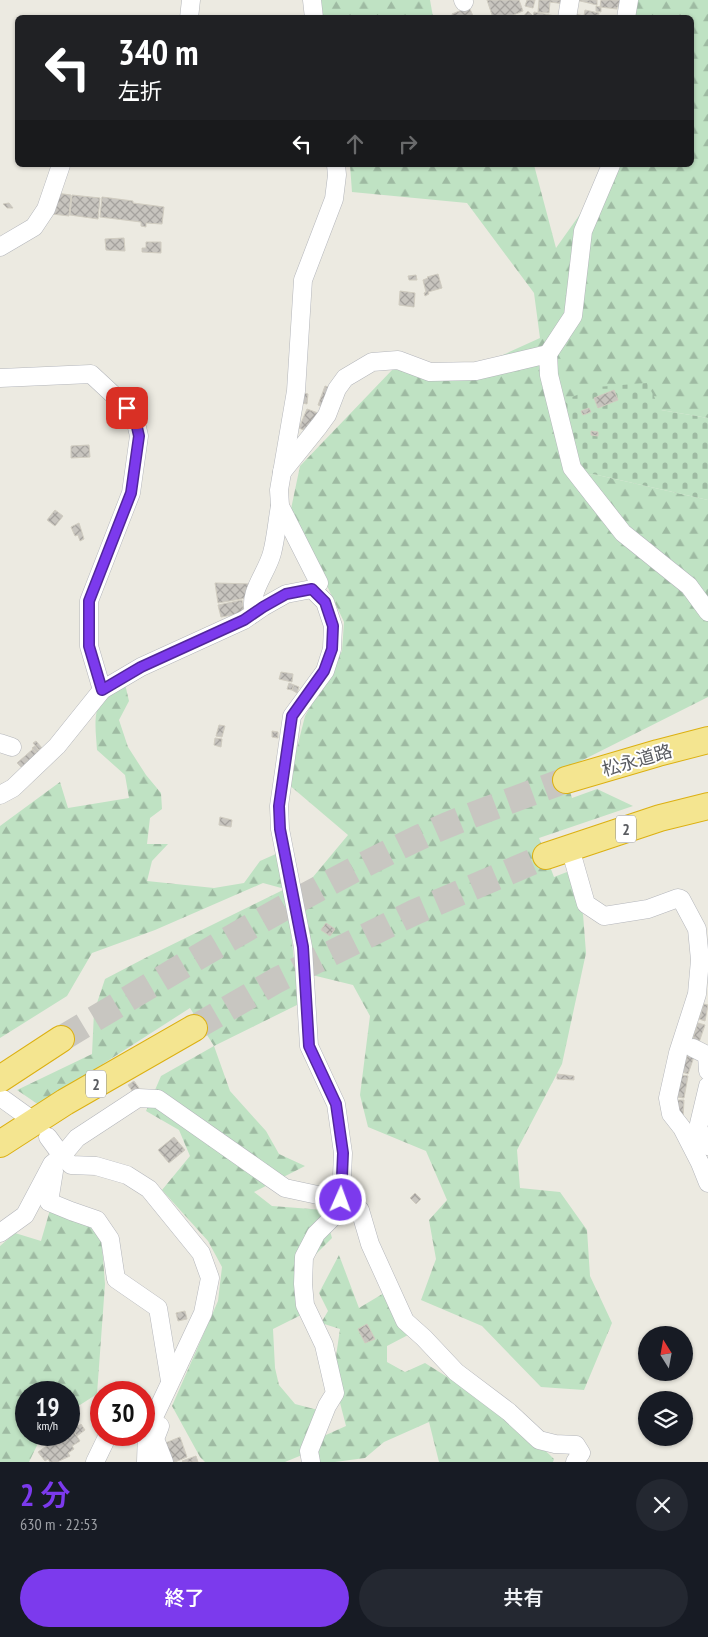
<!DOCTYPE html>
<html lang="ja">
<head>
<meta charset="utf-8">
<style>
  body { margin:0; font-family:"PT Sans Narrow","Noto Sans JP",sans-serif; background:#242831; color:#f1f3f6; height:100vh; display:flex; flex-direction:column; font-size:19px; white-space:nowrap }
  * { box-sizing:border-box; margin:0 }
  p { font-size:16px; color:#9ea1a6 }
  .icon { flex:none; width:28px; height:28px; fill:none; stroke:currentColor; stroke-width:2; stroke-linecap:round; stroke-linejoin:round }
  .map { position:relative; height:1462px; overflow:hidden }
  .sheet { display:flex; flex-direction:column; background:#171b24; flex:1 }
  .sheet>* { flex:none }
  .hud { position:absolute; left:15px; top:15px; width:679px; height:152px; border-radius:8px; box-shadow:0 1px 4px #0004; background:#202124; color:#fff; overflow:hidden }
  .needle { width:32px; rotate:349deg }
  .controls { position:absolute; left:638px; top:1326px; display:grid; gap:10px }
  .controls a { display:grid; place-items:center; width:55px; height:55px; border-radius:50%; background:#171b24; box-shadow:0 1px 4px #0004; font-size:25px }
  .speed { position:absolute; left:15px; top:1381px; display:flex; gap:10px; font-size:25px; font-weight:700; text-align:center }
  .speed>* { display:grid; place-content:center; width:65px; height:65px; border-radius:50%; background:#171b24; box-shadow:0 1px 4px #0004; line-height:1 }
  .speed small { font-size:12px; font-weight:400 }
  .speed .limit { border:8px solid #d22; background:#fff; color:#111 }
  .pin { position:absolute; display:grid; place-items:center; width:42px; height:42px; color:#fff; margin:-21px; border-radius:10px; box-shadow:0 2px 8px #0006 }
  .me { position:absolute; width:55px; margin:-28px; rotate:2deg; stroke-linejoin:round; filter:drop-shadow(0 0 4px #0008) }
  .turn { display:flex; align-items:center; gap:18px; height:105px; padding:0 20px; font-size:22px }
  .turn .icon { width:65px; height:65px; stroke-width:2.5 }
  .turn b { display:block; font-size:35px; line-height:42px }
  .lanes { display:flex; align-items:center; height:48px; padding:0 20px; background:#0003; justify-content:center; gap:25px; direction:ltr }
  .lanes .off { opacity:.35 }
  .round { display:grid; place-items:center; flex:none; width:52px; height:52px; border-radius:26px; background:#242831 }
  .overview { display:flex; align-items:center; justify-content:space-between; height:85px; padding:0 20px }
  h1 { font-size:30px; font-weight:600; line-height:38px; color:#7c3aed }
  .cta { display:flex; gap:10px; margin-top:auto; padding:10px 20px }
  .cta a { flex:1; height:58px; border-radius:30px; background:#7c3aed; color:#fff; font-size:20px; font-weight:600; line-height:58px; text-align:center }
  .cta a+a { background:#242831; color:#f1f3f6 }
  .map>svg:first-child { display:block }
  .forest { fill:url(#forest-firs) }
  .cemetery { fill:url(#cemetery-stones) }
  .building { fill:url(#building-cross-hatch); stroke:#d0ccc0 }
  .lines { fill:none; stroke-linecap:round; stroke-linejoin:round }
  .highway-tunnel { stroke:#c8c6c1; stroke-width:26; stroke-dasharray:26 13; stroke-linecap:butt }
  .minor-casing { stroke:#b4b6bb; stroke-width:19 }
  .highway-casing { stroke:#dcb011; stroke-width:28 }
  .minor { stroke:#fff; stroke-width:18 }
  .highway { stroke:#f4e590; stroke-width:26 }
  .route-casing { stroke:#51269a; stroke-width:12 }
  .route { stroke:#7c3aed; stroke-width:9 }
  .labels { text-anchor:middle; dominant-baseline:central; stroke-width:4; stroke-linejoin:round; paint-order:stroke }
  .shield { fill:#fff; stroke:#8c8d90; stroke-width:1 }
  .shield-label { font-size:16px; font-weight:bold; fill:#5a5c61 }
  .street-label { font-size:18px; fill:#5a5c61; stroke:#fff }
</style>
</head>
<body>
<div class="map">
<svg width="708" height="1462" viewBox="0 0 708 1462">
  <defs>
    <pattern id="forest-firs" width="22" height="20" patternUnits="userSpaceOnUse" patternTransform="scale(1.25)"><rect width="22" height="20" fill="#bfe2c3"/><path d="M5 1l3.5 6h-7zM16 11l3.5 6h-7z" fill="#9ebaa2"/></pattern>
    <pattern id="cemetery-stones" width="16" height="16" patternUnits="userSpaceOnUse" patternTransform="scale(1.25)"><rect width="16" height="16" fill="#bfe2c3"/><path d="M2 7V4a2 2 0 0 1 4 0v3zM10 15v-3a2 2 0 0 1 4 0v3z" fill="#9ebaa2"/></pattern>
    <pattern id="building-cross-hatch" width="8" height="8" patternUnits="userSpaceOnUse" patternTransform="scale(1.25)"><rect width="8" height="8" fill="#c7c4be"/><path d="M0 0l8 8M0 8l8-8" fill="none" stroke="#a5a29e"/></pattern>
  </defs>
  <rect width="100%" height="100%" fill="#eceae1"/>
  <!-- forest -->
  <g class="forest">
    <polygon points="314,0 430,0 433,17 315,17"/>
    <polygon points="637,0 708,0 708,418 661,410 572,479 593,474 708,500 708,697 563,770 572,798 597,789 633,806 539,838 554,877 567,872 583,914 586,953 562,1064 517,1150 520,1188 560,1192 587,1230 590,1276 612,1323 584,1390 541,1387 482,1326 421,1300 436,1259 429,1220 447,1200 426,1151 368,1127 360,1095 370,1016 353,985 312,975 298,895 348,835 288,784 305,716 342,651 344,622 291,509 300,466 393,369 450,379 540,338 534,293 467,203 352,192 350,165 534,165 556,248 615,165 691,165 691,18 635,17"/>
    <path d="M125,684L129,701L119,720L128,747L146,775L161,793L162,809L150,818L147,844H168L152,861L147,881L214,888L244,883L260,861L278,853L286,889L299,1004L214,1046L230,1091L266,1131L279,1154L305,1166L254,1192L272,1206L324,1210L332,1238L308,1262L303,1314L273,1329L275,1368L279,1385L295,1404L318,1410L302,1455L285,1462H205L200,1457L172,1406L218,1301L222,1267L208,1241L162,1190L190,1156L179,1130L146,1111L161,1076L214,1046L190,1008L39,1105L17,1090L92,1054L94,1012L105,979L149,956L285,889L263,883L155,930L92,953L67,996L0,1038V826L60,782L68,808L129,798L125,775L97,750C96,731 91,707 107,693C112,689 120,687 125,684Z"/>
    <polygon points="50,1210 88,1220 101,1232 105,1284 97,1394 69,1412 69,1392 26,1392 26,1435 42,1435 29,1462 0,1462 0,1246 15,1233 41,1241"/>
    <path d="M339,1255L359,1308L384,1293L408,1335L387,1346V1362L405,1372L425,1363C470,1391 517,1421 554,1459L553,1462H439L429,1422L384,1442L365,1458L335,1462H317V1439L346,1426L338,1395L335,1363L340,1329L321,1323L328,1311L319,1293Z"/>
  </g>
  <!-- cemetery -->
  <polygon class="cemetery" points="647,383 661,410 708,418 708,500 593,474 572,479 565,468 547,407 597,387"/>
  <!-- building -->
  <g class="building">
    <polygon points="487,0 519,0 523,11 506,18 493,18"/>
    <polygon points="527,0 535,0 533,8 525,6"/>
    <polygon points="539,0 565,0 565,4 550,2 549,13 538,12"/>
    <polygon points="576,0 597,0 597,5"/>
    <polygon points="601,0 620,0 619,7 617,7 617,9 600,7"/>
    <polygon points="596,6 601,7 601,12 596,11"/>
    <polygon points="469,7 474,18 453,18 452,14"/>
    <polygon points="585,10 599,13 598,18 573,18 574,14 584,16"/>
    <polygon points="528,11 532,15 529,18 522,18"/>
    <polygon points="534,12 555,16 555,18 533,18"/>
    <polygon points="56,193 71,195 69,216 52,214"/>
    <polygon points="72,195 100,198 98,219 70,215"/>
    <polygon points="102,197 133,201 133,203 164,207 162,224 146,223 146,227 141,226 141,222 100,217"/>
    <polygon points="9,203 13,208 7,208 3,204"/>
    <polygon points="124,238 125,251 106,250 105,239"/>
    <polygon points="146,242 161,242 161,253 142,252 142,248 146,248"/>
    <polygon points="438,274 442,288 428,292 429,294 425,296 424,293 426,292 423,280 428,278 427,277"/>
    <polygon points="416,275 417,280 409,280 408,276"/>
    <polygon points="400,291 415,293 414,307 399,305"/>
    <polygon points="325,386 332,388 325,408 318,405"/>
    <polygon points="614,390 618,400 598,408 594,398"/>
    <polygon points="304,393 308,394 307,404 302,403"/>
    <polygon points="589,408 591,412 583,415 581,411"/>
    <polygon points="307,409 318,413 311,433 299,428"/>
    <polygon points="591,431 598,432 598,436 591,435"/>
    <polygon points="89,445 90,457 71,458 71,446"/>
    <polygon points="55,510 63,516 55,526 47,520"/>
    <polygon points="79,523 84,539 80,541 78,535 75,536 71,527"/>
    <polygon points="215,583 253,584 252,597 218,603"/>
    <polygon points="242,600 244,613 221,617 218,605"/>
    <polygon points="281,672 293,674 292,682 279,679"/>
    <polygon points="289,683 294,685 292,690 287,689"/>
    <polygon points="294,685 299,687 297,693 292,690"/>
    <polygon points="219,725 225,726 222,737 216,736"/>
    <polygon points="272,731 278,732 278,738 272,737"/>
    <polygon points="215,738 222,739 221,747 214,745"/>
    <polygon points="36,741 42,748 39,750 33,743"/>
    <polygon points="35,746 40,752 38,754 32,748"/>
    <polygon points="33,749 39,756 24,770 17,763"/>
    <polygon points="220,817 232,820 231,827 219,825"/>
    <polygon points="326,923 335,929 330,936 321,930"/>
    <polygon points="704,1004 708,1005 705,1021 699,1019"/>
    <polygon points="698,1023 705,1025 688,1074 682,1072"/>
    <polygon points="557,1074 574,1076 574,1080 557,1079"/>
    <polygon points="681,1075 688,1076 684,1098 677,1097"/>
    <polygon points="134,1081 139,1088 133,1092 128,1085"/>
    <polygon points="677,1100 684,1100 683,1119 677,1115"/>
    <polygon points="174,1137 185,1150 169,1163 158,1150"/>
    <polygon points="415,1193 421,1199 416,1204 410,1198"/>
    <polygon points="185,1311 187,1319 178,1321 176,1313"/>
    <polygon points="367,1324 375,1339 365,1343 358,1329"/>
    <polygon points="81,1424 85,1430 77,1436 72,1430"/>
    <polygon points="72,1429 80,1441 72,1446 74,1449 68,1453 70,1456 57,1462 50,1462 48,1459 45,1461 38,1452 55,1440 53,1437 55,1435 69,1435 69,1431"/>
    <polygon points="180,1437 187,1457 175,1462 170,1462 163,1444"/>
    <polygon points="196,1456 198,1462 183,1462 182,1461"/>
  </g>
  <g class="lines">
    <!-- highway-tunnel -->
    <g class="highway-tunnel">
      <polyline points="194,1028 277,980 415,912 546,856"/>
      <path d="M61,1039C178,969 294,897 418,838C465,816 516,799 566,780"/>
    </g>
    <!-- minor casing -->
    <g class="minor-casing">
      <g id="minor">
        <polyline points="312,0 314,18"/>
        <polyline points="463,0 464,2"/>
        <polyline points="189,18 191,0"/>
        <polyline points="567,18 570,0"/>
        <polyline points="626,18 629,0"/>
        <polyline points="611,165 583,231 573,316 548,354 549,375 572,468 623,533 689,586 708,612"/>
        <polyline points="0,247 34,227 46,209 61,165"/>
        <polyline points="0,378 91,374 134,414 139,436 131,493 89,601 89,646 102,690"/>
        <polyline points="282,472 319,426 327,415 337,389 345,378 372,362 398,360 430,372 476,371 548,354"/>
        <polyline points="312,589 319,583 280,506 279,490 296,391 303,280 334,199 337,175 336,165"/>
        <path d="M254,613C248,592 267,573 272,553C276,538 277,522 280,506"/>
        <polyline points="0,743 12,747"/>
        <polyline points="0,795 13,788 57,746 102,690 141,667 244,620 263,607 286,594 312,589 325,602 333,626 332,649 325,671 292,716 279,806 280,829 303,947 309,1046 336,1104 343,1153 341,1200 338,1212 316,1234 304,1257 303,1284 305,1305 324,1345 335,1393 327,1406 309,1451 311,1462"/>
        <polyline points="570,848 586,904 604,916 648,909 678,898 681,899 697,929 700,960 697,994 678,1053 668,1098 671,1114 682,1128 700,1163 708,1183"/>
        <polyline points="693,1048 707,1055 708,1071"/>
        <polyline points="708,1086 698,1128 708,1146"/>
        <polyline points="3,1099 28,1117"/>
        <polyline points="48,1137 62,1156 71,1165 96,1166 127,1175 149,1189 201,1253 210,1278 203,1313 147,1432 146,1462"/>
        <polyline points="54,1171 49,1202 71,1211 97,1220 110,1239 116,1279 158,1308 170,1381"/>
        <polyline points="0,1233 25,1215 52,1164 62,1156 77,1138 138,1098 158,1099 285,1188 341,1200 360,1210 370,1244 405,1321 424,1338 456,1372 509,1412 539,1440 555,1444 576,1445 581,1453 575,1462"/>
        <polyline points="160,1426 155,1439 164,1462"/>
        <polyline points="95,1462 108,1435"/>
      </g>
    </g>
    <!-- highway casing -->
    <g class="highway-casing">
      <g id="highway">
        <polyline points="566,780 658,753 708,740"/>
        <polyline points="546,856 660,818 708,806"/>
        <polyline points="0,1079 61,1039"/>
        <polyline points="0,1144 65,1102 194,1028"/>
      </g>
    </g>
    <!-- minor -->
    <use href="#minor" class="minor"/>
    <!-- highway -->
    <use href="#highway" class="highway"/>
  </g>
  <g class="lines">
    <!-- route casing -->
    <g class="route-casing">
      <polyline id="route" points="127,408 134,414 139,436 131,493 89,601 89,646 102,690 141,667 244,620 263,607 286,594 312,589 325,602 333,626 332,649 324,671 292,716 279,806 280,829 303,947 309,1046 336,1104 343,1153 341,1200"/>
    </g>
    <!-- route -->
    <use href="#route" class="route"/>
  </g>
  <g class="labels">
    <!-- shield labels -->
    <g class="shield">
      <rect x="616" y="815.5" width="20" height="27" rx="4"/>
      <rect x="86" y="1070.5" width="20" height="27" rx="4"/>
    </g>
    <g class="shield-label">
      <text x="626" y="829">2</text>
      <text x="96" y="1084">2</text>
    </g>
    <!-- street labels -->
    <g class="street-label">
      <text transform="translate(637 760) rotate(-16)">松永道路</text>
    </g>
  </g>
</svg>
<div class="controls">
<a><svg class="needle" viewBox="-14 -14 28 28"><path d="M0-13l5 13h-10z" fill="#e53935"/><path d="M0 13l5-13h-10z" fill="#9ea1a6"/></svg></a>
<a><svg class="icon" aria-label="layers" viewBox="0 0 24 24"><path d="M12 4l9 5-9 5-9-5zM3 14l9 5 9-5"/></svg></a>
</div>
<div class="speed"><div>19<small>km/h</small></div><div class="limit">30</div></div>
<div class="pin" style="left:127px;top:408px;background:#d93025"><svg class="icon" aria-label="arrive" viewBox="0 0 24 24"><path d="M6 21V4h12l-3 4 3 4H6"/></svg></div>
<svg class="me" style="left:341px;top:1200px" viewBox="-20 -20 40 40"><circle r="17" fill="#7c3aed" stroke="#fff" stroke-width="3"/><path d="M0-11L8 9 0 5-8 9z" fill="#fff"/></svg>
<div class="hud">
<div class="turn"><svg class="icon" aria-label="left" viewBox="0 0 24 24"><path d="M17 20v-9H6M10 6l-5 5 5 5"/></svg><div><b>340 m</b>左折</div></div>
<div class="lanes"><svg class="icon" aria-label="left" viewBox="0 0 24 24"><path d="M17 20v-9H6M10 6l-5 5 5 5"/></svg><svg class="icon off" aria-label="ahead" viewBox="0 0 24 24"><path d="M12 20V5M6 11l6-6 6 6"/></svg><svg class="icon off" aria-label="right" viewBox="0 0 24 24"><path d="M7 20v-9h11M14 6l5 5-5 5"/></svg></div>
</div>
</div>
<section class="sheet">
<div class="overview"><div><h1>2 分</h1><p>630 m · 22:53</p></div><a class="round"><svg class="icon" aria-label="close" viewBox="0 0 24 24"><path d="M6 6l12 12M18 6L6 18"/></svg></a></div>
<div class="cta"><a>終了</a><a>共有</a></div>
</section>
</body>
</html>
